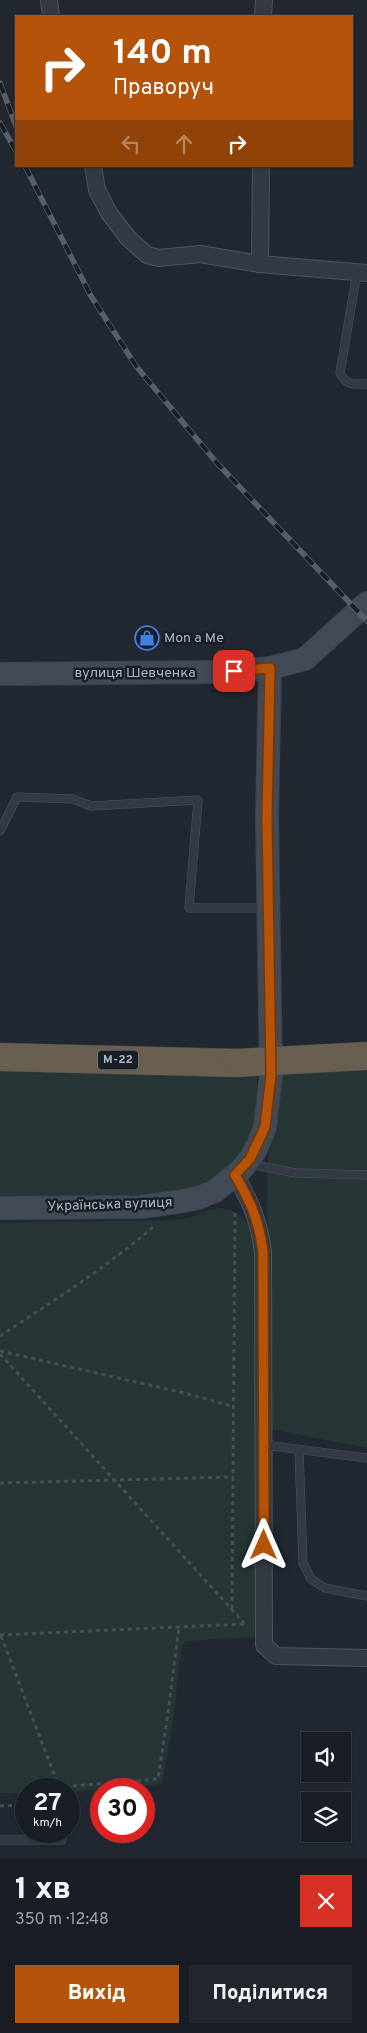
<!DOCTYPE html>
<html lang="uk">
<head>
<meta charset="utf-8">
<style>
  body { margin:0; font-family:Overpass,sans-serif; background:#22272e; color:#f1f3f6; height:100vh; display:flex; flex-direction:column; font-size:19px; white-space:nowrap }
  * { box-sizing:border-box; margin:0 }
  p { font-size:16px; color:#9fa2a7 }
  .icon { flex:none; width:28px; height:28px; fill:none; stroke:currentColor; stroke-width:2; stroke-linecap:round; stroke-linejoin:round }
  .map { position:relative; height:1858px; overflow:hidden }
  .details { display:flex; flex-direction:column; background:#191e26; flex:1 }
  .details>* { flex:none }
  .hud { position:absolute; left:15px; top:15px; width:338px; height:152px; border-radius:0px; box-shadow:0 1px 4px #0004,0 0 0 1px #373c43; background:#b45309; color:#fff; overflow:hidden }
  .tools { position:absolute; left:301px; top:1732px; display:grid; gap:10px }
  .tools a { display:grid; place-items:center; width:50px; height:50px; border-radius:0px; background:#191e26; box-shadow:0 1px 4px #0004,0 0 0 1px #373c43; font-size:25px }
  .speed { position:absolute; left:15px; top:1778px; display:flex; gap:10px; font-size:25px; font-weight:700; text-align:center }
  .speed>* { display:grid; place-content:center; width:65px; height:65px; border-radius:50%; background:#191e26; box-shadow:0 1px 4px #0004,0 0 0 1px #373c43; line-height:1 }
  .speed small { font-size:12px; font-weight:400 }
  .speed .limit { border:8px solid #d22; background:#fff; color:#111 }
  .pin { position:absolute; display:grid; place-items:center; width:42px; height:42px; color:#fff; margin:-21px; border-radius:10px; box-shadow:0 2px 8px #0006 }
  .me { position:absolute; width:55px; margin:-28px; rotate:0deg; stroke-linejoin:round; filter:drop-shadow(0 0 4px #0008) }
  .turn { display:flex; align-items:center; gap:18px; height:105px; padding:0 15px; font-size:22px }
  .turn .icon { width:65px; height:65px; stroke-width:2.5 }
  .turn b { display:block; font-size:35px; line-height:42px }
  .lanes { display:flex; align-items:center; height:48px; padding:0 15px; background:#0003; justify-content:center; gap:25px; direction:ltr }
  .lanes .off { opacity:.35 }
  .round { display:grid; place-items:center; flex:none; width:52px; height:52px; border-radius:0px; background:#22272e }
  .headline { display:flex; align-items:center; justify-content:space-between; height:85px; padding:0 15px }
  h1 { font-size:30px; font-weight:800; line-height:38px }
  .cta { display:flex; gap:10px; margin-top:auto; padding:10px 15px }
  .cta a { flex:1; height:58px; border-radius:0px; background:#b45309; color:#fff; font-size:20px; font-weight:800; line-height:58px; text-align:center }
  .cta a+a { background:#22272e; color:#f1f3f6 }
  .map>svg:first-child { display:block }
  .green { fill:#253635 }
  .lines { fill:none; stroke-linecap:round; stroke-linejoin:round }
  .lane-casing { stroke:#4e555e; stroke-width:9 }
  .street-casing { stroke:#4e555e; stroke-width:18 }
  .secondary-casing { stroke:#3d434d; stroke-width:24 }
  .highway-casing { stroke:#3e454e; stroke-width:29 }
  .path { stroke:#425153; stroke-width:3; stroke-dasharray:4 4; stroke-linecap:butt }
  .lane { stroke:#343a43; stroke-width:8 }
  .street { stroke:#343a43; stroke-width:16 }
  .secondary { stroke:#424a56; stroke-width:22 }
  .highway { stroke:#685f51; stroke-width:28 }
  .rail-casing { stroke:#565f6a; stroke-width:5.5 }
  .rail { stroke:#191f27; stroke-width:4; stroke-dasharray:11; stroke-linecap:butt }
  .highway-bridge-casing { stroke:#3e454e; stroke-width:29; stroke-linecap:butt }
  .highway-bridge { stroke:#685f51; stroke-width:28 }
  .route-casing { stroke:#753606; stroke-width:12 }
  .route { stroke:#b45309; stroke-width:9 }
  .labels { text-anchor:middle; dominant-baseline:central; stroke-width:5; stroke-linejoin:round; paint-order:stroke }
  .shield { fill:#191f27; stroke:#818892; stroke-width:1 }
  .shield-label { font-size:12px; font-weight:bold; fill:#aeb5c0 }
  .poi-label { font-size:14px; fill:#aeb5c0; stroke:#191f27; text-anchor:start }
  .street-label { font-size:14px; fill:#aeb5c0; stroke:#191f27 }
</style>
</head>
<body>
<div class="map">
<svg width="367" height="1858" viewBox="0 0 367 1858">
  <rect width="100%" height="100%" fill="#212832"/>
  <!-- green -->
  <g class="green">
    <path d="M0,1070L257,1073C257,1096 258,1123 246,1144C234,1164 213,1181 191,1188C172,1195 153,1194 134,1195C89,1197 45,1196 0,1197Z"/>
    <polygon points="367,1071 367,1448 270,1429 267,1177 269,1154 278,1117 281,1074"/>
    <path d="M217,1208C236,1208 249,1221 256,1238L257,1637L185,1641L181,1650L174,1714L162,1784L69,1792V1789H26V1793H0V1223L173,1220L189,1218Z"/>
  </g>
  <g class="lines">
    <!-- lane casing -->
    <g class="lane-casing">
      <g id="lane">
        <path d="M357,272L340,373C346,386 355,384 367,384"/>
        <polyline points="0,831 17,797 73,799 91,806 198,800 189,908 265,908"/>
        <polyline points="249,1164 296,1173 367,1175"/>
        <polyline points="264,1445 367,1458"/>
        <polyline points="299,1450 303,1563 311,1579 325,1588 367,1596"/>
        <polyline points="0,1840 62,1840"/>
      </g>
    </g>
    <!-- street casing -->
    <g class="street-casing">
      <g id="street">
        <polyline points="49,0 51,16"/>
        <polyline points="263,16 264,0"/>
        <polyline points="93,166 97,190 109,213 128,238 147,255 159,258 200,254 260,264 367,273"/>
        <polyline points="260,264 261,166"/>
        <path d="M235,1175C251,1202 259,1221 263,1252L264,1645L276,1656L367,1658"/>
      </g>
    </g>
    <!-- secondary casing -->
    <g class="secondary-casing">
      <g id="secondary">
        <polyline points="0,674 215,672 270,668 305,659 367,603"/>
        <polyline points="0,1208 140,1207 178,1202 198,1198 215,1191 239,1172 250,1159 258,1145 265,1127 271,1075 267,817 270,668"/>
      </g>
    </g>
    <!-- highway casing -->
    <g class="highway-casing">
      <polyline id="highway" points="0,1057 237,1063"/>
    </g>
    <!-- path -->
    <g class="path">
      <path d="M0,1336C53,1301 106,1268 154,1226"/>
      <polyline points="0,1351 193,1395 234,1407"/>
      <polyline points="0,1354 245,1624"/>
      <polyline points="0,1483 234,1477"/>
      <polyline points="232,1609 235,1213"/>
      <polyline points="0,1635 244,1624"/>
      <polyline points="1,1636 59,1787"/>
      <polyline points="59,1789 59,1787 158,1779 168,1713 179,1627"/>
      <polyline points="0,1806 26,1805"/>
    </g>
    <!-- lane -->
    <use href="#lane" class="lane"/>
    <!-- street -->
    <use href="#street" class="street"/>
    <!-- secondary -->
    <use href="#secondary" class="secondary"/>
    <!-- highway -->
    <use href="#highway" class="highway"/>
    <!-- rail casing -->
    <g class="rail-casing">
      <g id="rail">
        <polyline points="0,83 16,126"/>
        <polyline points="0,123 16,151"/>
        <polyline points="25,166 91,296 136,366 216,462 367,621"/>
      </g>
    </g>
    <!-- rail -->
    <use href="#rail" class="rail"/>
    <!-- highway-bridge casing -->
    <g class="highway-bridge-casing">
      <polyline id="highway-bridge" points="237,1063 367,1056"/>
    </g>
    <!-- highway-bridge -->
    <use href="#highway-bridge" class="highway-bridge"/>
  </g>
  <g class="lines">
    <!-- route casing -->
    <g class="route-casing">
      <path id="route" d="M234,671L270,668L267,817L271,1075L265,1127L250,1159L235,1175C251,1202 259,1221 263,1252L264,1545"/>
    </g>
    <!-- route -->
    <use href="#route" class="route"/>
  </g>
  <!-- icons -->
  <defs>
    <g id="shop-ring" transform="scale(1.25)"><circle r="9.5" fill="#191f27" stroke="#3f7fe0" stroke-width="1.5"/><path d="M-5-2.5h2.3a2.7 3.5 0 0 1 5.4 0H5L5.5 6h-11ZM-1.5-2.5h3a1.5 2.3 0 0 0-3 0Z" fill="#3f7fe0"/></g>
  </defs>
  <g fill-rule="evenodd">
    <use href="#shop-ring" x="147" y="638"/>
  </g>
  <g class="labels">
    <!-- shield labels -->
    <rect class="shield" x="98" y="1050.5" width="40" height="19" rx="4"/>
    <g class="shield-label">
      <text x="118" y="1060">М-22</text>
    </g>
    <!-- poi labels -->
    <g class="poi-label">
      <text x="164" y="638">Mon a Me</text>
    </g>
    <!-- street labels -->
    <g class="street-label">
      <text x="135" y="673">вулиця Шевченка</text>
      <text transform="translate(110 1205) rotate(-2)">Українська вулиця</text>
    </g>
  </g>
</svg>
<div class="tools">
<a><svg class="icon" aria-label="sound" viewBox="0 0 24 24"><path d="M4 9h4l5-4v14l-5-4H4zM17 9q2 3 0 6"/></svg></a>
<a><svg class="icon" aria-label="layers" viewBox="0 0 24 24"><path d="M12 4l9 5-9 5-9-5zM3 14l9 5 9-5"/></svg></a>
</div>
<div class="speed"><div>27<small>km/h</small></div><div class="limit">30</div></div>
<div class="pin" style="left:234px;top:671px;background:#d93025"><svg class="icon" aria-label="arrive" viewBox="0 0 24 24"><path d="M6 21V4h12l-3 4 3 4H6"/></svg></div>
<svg class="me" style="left:264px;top:1545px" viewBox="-20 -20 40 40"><path d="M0-17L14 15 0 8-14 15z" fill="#b45309" stroke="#fff" stroke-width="4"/></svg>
<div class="hud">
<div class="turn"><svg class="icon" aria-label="right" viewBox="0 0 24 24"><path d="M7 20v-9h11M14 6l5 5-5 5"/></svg><div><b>140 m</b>Праворуч</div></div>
<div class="lanes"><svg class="icon off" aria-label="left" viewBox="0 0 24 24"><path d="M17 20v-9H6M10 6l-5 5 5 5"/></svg><svg class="icon off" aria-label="ahead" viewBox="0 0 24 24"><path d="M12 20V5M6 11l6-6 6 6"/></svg><svg class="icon" aria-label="right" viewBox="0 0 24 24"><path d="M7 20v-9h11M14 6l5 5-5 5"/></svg></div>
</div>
</div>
<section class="details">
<div class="headline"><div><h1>1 хв</h1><p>350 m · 12:48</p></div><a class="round" style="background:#d93025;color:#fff"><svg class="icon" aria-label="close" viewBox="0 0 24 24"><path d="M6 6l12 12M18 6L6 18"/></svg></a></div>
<div class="cta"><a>Вихід</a><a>Поділитися</a></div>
</section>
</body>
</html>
